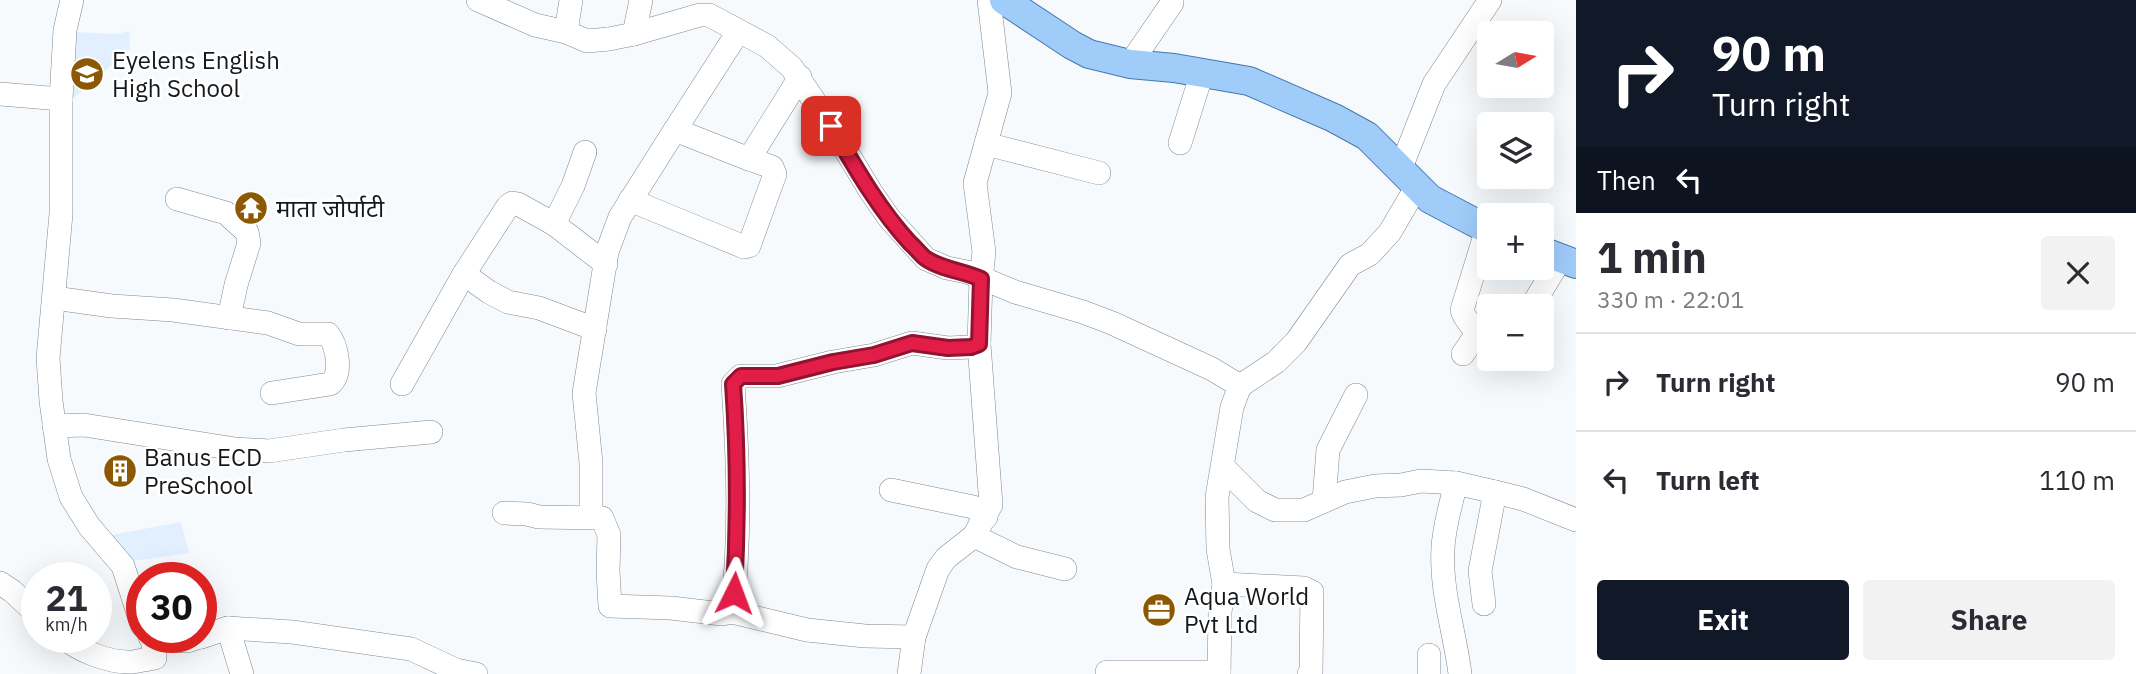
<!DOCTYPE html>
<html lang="en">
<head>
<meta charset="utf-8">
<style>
  body { margin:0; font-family:"IBM Plex Sans","Noto Sans Devanagari",sans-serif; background:#f2f2f3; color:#2b2b33; height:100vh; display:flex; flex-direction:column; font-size:26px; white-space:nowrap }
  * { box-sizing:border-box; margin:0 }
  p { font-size:23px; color:#7c7c81 }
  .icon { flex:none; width:38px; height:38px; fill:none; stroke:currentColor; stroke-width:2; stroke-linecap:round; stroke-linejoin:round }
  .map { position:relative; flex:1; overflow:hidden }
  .side { display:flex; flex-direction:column; background:#fff; width:560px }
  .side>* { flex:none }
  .hud { background:#111827; color:#fff; overflow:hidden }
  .needle { width:46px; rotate:79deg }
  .buttons { position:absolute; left:1477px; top:21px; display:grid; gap:14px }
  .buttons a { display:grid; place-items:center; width:77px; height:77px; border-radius:7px; background:#fff; box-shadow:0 7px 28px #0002; font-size:35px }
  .speed { position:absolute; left:21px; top:562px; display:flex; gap:14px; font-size:35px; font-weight:700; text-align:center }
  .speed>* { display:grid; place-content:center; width:91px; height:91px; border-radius:50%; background:#fff; box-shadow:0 7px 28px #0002; line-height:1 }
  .speed small { font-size:18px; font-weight:400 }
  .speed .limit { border:10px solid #d22; background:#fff; color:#111 }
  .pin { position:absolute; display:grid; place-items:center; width:60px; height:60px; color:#fff; margin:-30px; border-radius:14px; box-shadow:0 4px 10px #0006 }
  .me { position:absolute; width:77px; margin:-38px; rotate:3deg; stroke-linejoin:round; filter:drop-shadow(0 0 5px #0008) }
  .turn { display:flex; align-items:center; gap:24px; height:147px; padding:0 21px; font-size:32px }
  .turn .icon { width:91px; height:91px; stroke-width:2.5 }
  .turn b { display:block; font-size:49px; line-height:60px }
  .then { display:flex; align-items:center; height:66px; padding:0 21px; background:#0003; gap:14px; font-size:26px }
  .round { display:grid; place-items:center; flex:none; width:74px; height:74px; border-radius:7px; background:#f2f2f3 }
  .head { display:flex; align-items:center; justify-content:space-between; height:119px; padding:0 21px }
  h1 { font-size:42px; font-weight:700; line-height:52px }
  .primary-button { display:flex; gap:14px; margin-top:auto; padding:14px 21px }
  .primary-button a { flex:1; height:80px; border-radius:7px; background:#111827; color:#fff; font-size:28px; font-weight:700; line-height:80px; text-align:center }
  .primary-button a+a { background:#f2f2f3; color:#2b2b33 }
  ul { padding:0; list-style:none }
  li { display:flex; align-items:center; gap:21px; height:98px; padding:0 21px; border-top:2px solid #e1e1e2 }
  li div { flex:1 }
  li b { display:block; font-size:26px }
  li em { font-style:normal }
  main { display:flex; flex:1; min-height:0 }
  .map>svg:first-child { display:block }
  .built { fill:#e1effe }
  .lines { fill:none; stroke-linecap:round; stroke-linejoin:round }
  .minor-casing { stroke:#808890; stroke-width:24 }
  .major-casing { stroke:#4677aa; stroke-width:30 }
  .minor { stroke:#fff; stroke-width:23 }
  .major { stroke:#a0ccfa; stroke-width:28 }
  .route-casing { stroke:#92132f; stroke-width:18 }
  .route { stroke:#e11d48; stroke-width:12 }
  .labels { text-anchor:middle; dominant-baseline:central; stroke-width:5; stroke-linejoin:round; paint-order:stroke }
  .poi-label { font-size:24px; fill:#15181b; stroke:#fff; text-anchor:start }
</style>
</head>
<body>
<main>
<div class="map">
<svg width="1576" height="674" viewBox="0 0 1576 674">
  <rect width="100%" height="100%" fill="#f6fafd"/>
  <!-- built -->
  <g class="built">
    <polygon points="129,31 130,49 73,99 75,32 117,34"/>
    <polygon points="181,522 189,553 126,562 111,535"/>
  </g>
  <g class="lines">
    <!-- minor casing -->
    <g class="minor-casing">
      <g id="minor">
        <polyline points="72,0 65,30 61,99 61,214 48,358 51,401 59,459 71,497 89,526 123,566 142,625"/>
        <polyline points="478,0 535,25 566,32 587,41 609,39 634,34 700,15 709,15 767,46 792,68 831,126 871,192 889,218 926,259 947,268 967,272 1015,292 1083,312 1112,323 1212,369 1240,386"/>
        <polyline points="566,32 571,0"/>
        <polyline points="738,32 675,130 749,159 800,77"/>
        <polyline points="634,34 641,0"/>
        <polyline points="1130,64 1172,3 1172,0"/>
        <polyline points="0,94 61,99"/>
        <polyline points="1180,143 1202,73"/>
        <polyline points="986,144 1099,173"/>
        <polyline points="1400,170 1434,84 1490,0"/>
        <polyline points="177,199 226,213 247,232 249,243 236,285 229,318"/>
        <polyline points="630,200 744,247 749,246 775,174 772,167 749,159"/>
        <polyline points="554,224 573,186 585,152"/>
        <polyline points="464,274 489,292 508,302 539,308 595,329"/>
        <path d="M54,298L112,306L173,310L268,323L299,334H328C337,345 343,374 330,384L272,393"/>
        <polyline points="1532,306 1561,258"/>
        <path d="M1463,354L1476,335C1474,325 1464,320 1462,310L1487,229"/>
        <polyline points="402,384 464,274 508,206 512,203 518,204 554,224 606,264"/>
        <polyline points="54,426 84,425 235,449 269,451 344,440 431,432"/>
        <polyline points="1223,467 1257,501 1275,510 1304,510 1345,492 1375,486 1401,485 1421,481 1456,483 1495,492 1523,499 1576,520"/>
        <path d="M1456,483C1451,504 1444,526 1443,548C1440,590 1455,632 1460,674"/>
        <polyline points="891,490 973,507 986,517"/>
        <polyline points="1324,501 1328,450 1356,395"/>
        <path d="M504,513L527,514L539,517L602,518L609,535L608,571L610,606L671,608L722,614L732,612C741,536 738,459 733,384L741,376H777L833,362L874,355L912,343L948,348L971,347L979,344"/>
        <polyline points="591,517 591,463 584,393 607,252 620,217 675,130"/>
        <polyline points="974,536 1017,557 1065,569"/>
        <polyline points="0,583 12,591 37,614"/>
        <polyline points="1224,584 1304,588 1312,592 1311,672 1309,674"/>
        <polyline points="1484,604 1480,571 1495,492"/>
        <polyline points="732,612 807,630 865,636 914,637"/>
        <polyline points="228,628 292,632 411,649 456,670 476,674"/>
        <path d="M62,637C80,651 109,663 132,662C139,661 147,659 155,658L152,639"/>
        <polyline points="150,637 152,639 187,641 200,637"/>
        <polyline points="201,637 228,628 242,674"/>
        <polyline points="1107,672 1219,672"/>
        <polyline points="909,674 914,637 938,569 946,558 974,536 991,505 979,344 981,279 984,252 975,183 1000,93 989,0"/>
        <polyline points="1219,674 1220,612 1224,584 1218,549 1217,497 1232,407 1240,386 1276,362 1296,342 1350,265 1370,254 1390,232 1417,186"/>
        <polyline points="1429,674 1429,655"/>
      </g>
    </g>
    <!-- major casing -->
    <g class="major-casing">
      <g id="major">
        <polyline points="1004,0 1072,45 1089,54 1130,64 1174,68 1249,81 1334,118 1367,136 1430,199 1489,230"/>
        <polyline points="1542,251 1576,264"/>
      </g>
    </g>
    <!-- minor -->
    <use href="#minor" class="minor"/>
    <!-- major -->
    <use href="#major" class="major"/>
  </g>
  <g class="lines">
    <!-- route casing -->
    <g class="route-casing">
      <path id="route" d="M734,593C738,523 738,454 733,384L741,376H778L833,362L874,355L912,343L948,348L971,347L979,344L981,279C964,271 940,269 925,258C920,254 915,247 910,243C878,208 855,167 831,126"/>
    </g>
    <!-- route -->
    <use href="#route" class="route"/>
  </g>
  <!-- icons -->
  <defs>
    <g id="school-disc" transform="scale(1.75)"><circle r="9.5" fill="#8c5804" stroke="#fff"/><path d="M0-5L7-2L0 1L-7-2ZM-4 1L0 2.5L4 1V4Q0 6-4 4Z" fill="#fff"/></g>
    <g id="temple-disc" transform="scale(1.75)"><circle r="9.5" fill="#8c5804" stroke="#fff"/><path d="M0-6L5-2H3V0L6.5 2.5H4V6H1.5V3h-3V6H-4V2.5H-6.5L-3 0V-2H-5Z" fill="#fff"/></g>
    <g id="building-disc" transform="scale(1.75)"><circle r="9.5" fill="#8c5804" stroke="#fff"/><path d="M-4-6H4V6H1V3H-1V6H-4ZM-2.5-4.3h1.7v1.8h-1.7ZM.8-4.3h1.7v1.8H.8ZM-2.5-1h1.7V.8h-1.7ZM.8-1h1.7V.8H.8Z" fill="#fff"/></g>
    <g id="office-disc" transform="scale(1.75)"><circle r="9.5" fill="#8c5804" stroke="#fff"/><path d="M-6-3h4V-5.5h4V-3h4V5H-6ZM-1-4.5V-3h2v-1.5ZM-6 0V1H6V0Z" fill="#fff"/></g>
  </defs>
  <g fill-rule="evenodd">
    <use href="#school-disc" x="87" y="74"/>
    <use href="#temple-disc" x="251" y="208"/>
    <use href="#building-disc" x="120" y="471"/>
    <use href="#office-disc" x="1159" y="610"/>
  </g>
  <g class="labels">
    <!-- poi labels -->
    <g class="poi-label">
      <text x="112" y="60">Eyelens English<tspan x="112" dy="28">High School</tspan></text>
      <text x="276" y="208">माता जोर्पाटी</text>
      <text x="144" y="457">Banus ECD<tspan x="144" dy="28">PreSchool</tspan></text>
      <text x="1184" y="596">Aqua World<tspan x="1184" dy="28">Pvt Ltd</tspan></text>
    </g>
  </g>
</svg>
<div class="buttons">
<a><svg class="needle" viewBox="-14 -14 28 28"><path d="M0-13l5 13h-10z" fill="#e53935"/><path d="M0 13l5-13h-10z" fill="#7c7c81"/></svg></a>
<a><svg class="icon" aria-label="layers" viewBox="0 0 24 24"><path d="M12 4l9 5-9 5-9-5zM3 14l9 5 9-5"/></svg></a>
<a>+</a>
<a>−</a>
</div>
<div class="speed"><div>21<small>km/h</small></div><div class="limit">30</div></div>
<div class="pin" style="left:831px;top:126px;background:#d93025"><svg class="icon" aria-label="arrive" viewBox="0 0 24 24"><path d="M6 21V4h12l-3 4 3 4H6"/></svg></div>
<svg class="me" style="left:734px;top:593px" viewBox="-20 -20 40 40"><path d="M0-17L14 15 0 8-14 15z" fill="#e11d48" stroke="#fff" stroke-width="4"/></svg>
</div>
<section class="side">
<div class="hud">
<div class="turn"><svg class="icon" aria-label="right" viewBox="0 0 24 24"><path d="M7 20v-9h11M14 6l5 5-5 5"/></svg><div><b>90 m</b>Turn right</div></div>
<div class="then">Then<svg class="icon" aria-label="left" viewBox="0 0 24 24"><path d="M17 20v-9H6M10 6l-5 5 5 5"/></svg></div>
</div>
<div class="head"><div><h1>1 min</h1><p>330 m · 22:01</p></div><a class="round"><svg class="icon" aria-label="close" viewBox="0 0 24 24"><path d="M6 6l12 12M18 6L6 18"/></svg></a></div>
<ul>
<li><svg class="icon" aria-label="right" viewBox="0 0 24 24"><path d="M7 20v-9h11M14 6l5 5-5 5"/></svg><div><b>Turn right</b></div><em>90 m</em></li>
<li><svg class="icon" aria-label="left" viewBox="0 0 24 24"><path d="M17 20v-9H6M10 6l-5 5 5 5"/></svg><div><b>Turn left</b></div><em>110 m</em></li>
</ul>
<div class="primary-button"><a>Exit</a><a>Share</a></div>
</section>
</main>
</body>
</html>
